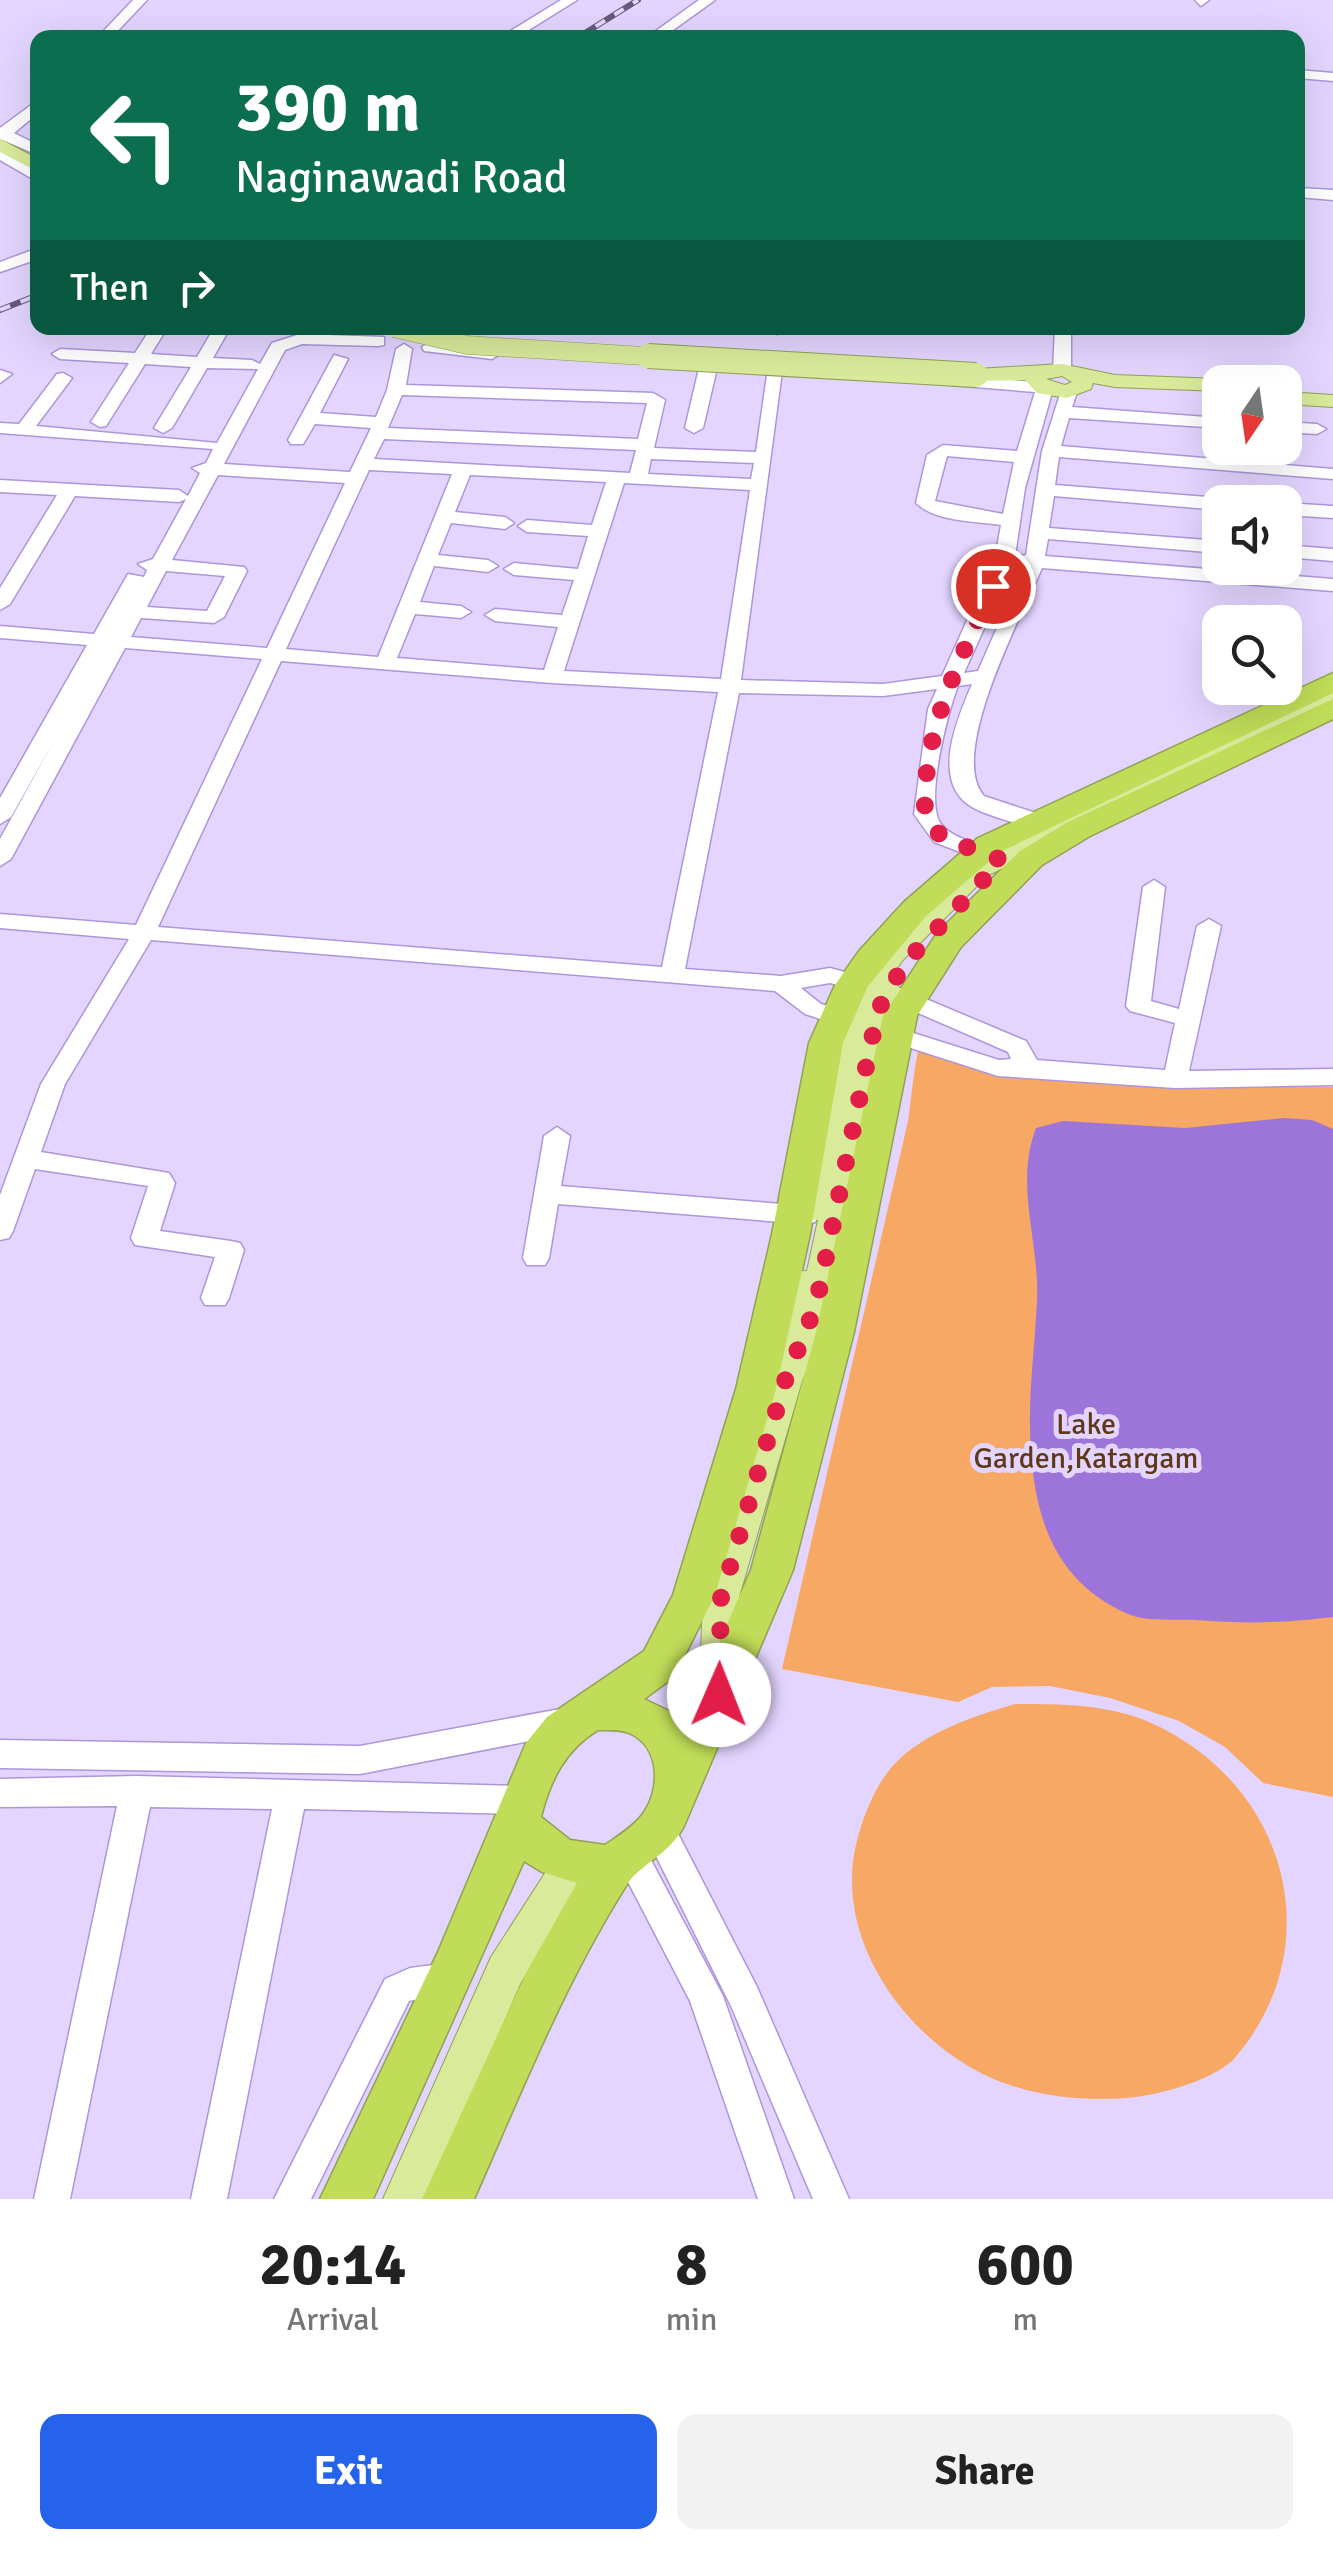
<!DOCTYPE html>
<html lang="en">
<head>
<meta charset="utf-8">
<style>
  body { margin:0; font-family:Signika,sans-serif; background:#f2f2f2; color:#222; height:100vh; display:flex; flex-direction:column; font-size:38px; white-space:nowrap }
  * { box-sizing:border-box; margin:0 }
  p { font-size:32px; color:#767676 }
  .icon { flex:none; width:55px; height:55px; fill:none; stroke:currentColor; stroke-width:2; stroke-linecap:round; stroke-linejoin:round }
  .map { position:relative; height:2199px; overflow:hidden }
  .details { display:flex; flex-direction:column; background:#fff; flex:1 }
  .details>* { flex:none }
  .guide { position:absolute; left:30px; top:30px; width:1275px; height:305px; border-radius:20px; box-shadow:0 10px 40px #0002; background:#0b6e4f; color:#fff; overflow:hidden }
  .needle { width:65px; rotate:193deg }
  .buttons { position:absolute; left:1202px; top:365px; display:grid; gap:20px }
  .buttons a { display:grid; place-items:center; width:100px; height:100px; border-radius:20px; background:#fff; box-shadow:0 10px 40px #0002; font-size:50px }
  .pin { position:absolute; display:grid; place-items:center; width:85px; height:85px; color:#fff; margin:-42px; border:5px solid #fff; border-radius:50%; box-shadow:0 2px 10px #0007 }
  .me { position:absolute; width:110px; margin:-55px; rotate:1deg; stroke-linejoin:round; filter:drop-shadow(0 0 8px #0008) }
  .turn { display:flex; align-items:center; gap:35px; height:210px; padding:0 40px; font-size:45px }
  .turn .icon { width:130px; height:130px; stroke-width:2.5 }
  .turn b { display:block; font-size:70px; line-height:85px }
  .then { display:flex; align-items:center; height:95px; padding:0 40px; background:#0003; gap:20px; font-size:38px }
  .eta { display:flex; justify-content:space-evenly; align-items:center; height:170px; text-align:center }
  .eta b { font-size:60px; font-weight:700; line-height:70px }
  .primary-button { display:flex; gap:20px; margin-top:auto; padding:20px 40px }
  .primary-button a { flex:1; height:115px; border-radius:20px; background:#2563eb; color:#fff; font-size:40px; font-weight:700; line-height:115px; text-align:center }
  .primary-button a+a { background:#f2f2f2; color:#222 }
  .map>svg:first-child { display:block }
  .green { fill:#f7a864 }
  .water { fill:#9d75da }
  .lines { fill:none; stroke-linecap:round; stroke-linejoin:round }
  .minor-casing { stroke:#ad96d9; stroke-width:3 }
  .major-casing { stroke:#92a155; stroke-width:2 }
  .highway-casing { stroke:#92a155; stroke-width:3 }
  .minor { fill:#fff; fill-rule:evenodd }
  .major { fill:#d9ea9b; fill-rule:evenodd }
  .highway { fill:#c0dc58; fill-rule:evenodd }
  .rail-casing { stroke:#655a7a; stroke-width:6 }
  .rail { stroke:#e3d5ff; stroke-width:4; stroke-dasharray:11; stroke-linecap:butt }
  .major-bridge-far1-casing { stroke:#92a155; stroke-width:19; stroke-linecap:butt }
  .major-bridge-casing { stroke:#92a155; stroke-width:26; stroke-linecap:butt }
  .major-bridge-far1 { stroke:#d9ea9b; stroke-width:18 }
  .major-bridge { stroke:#d9ea9b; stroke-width:24 }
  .route { stroke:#e11d48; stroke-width:18; stroke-dasharray:0 32.4 }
  .labels { text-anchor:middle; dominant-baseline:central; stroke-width:10; stroke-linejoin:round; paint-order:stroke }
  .park-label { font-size:30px; fill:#5f3916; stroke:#e3d5ff }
</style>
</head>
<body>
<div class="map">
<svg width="1333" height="2199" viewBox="0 0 1333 2199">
  <rect width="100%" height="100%" fill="#e3d5ff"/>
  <!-- green -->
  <g class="green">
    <path d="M922,1041C1050,1076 1200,1083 1333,1087V1797L1263,1783L1225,1747L1179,1721L1110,1698L1050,1686L992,1687L958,1702L782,1669L908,1121C911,1104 915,1051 922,1041Z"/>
    <path d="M1015,1704C1060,1704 1107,1704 1149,1722C1288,1783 1333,1948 1232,2061C1208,2082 1159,2095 1127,2098C1084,2101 1043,2097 1001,2082C908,2046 829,1937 858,1837C866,1807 881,1773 906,1753C940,1727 975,1716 1015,1704Z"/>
  </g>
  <!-- water -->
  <path class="water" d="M1284,1118L1312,1120L1333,1129V1617C1283,1623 1246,1624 1196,1620C1176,1619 1146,1622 1128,1614C1050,1580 1032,1509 1030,1431C1029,1387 1035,1344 1037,1301C1040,1243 1014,1185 1036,1128L1063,1121L1185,1128Z"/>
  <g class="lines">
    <!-- minor casing -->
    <g class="minor-casing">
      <g id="minor">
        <polygon points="133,0 147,0 111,38 97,38"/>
        <polygon points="561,0 577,0 516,38 499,38"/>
        <polygon points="699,0 715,0 662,38 646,38"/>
        <polygon points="1195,0 1209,0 1201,6"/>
        <polygon points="1298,70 1333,73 1333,81 1298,78"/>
        <polygon points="38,100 38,113 14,133 38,145 38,155 0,139 0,128"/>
        <polygon points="0,150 38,171 38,182 0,160"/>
        <polygon points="1298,188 1333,190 1333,200 1298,197"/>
        <polygon points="38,248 38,259 0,272 0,262"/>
        <path d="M151,328H167L151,354L197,357L214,328H230L213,358L252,360L260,364L272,343L300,334L384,337V345L378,346L302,344L285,350L224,464L350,472L371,428L315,424L303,444H291L288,440L334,355L348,359L320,413L376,417L387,390L396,349L404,344L412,349L406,385L653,393L665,400L654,448L756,452L768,368L783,364L741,680L883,684L942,676L995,558L1001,525C974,521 936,522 916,503L927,455L943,445L1017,451L1035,392L951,385L945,384V376L1041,382L1053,389L1025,488L1015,556L1026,555L1042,451L1062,388L1077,392L1072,407L1220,418V428L1069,418L1061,446L1333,469V479L1059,457L1055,485L1220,498L1228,502H1220V510L1054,496L1049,528L1220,541V553L1048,539L1045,556L1333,579V591L1042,568C1022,615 947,755 984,796L1063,822L1066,827L1055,834L1047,832C1026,825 982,816 966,803C932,775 959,715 972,684L958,686C948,711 924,802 941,824C953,840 987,846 1005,853L1008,858L1005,863H989L934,842L914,814L928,709L937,689L883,696L739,693L685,969L781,976L830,968L895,986L1026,1041L1037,1060L1165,1070L1175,1023L1130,1011L1126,1006L1143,887L1154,880L1165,887L1151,1001L1179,1009L1197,926L1209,919L1221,926L1189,1071L1333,1069V1085L1175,1088L998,1076L805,1014L775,991L151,940L65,1084L41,1152L169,1173L175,1183L160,1231L231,1241L240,1243L244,1250L229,1298L225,1305H205L201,1298L215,1257L135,1245L131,1238L148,1186L35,1169L13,1231L9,1238L0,1240V1195L41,1084L129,939L0,928V914L136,925L262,659L125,648L11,859L0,866V839L55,739L11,817L0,824V798L87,645L0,638V626L94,634L128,574L144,577L147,570L138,564L153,559L186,499L179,502L75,496L10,604L0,610V588L57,495L0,492V480L179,490L188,496L200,473L192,468L206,463L213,449L0,433V423L19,424L57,374L63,373L72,378L36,426L217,443L258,369L207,368L172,428L163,433L154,428L191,367L145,364L106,426L100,427L91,422L129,363L60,359L52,354L60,349L135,353ZM402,395L647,403L638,439L388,428ZM384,439L636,450L630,473L374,459ZM947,456L1014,462L1003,514L935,501ZM651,459L754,463L751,479L648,474ZM369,470L452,474L378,657L286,649ZM218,475L345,483L267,648L131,637L141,618L214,623L224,617L247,571L244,567L172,560ZM470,475L606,482L592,525L527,520L518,526L527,532L588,536L578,569L514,563L504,569L514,575L574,580L562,615L495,609L485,615L495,621L558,627L544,670L397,658L415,614L461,618L471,612L461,606L420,602L434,566L488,572L498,566L488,560L438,555L451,523L505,529L514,523L505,517L455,512ZM624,483L750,490L721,679L564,671ZM1013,564L1024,566L978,671L964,673ZM166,571L225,576L207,611L147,607ZM281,661L552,683L718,692L662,967L158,927ZM830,983L879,996L1008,1052L1011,1059L999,1060L821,1004L801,988Z"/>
        <polygon points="770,328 786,328 777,334"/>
        <polygon points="1055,328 1071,328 1071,370 1062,375 1053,370"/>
        <polygon points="430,342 492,349 500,354 492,359 424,351 422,347"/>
        <polygon points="709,359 718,364 703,428 694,433 685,428 700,364"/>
        <polygon points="0,370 12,374 0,383"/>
        <polygon points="1285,422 1317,424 1326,429 1317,434 1285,432"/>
        <polygon points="1285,503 1333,506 1333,518 1285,515"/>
        <polygon points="1285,545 1333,549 1333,561 1285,557"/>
        <polygon points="557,1127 570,1136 561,1186 806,1206 815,1208 819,1215 815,1222 806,1224 558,1204 549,1258 545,1265 527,1265 523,1258 544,1136"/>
        <polygon points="571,1707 582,1710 587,1720 582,1730 571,1733 360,1774 0,1768 0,1740 360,1746"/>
        <polygon points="137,1776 522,1786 534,1790 538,1800 534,1810 522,1814 304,1809 227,2199 191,2199 272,1809 150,1807 70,2199 34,2199 117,1806 0,1807 0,1779"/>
        <polygon points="659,1816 671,1820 757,1987 849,2199 813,2199 731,2006 643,1830 647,1820"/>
        <polygon points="630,1838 642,1843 723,1996 794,2199 758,2199 690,2001 613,1853 618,1843"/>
        <polygon points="449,1963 461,1968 466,1979 461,1990 409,2001 311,2199 274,2199 385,1979 410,1968"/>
      </g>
    </g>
    <!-- major casing -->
    <g class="major-casing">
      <g id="major">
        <polygon points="0,139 38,159 38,172 0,152"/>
        <path d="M1062,364L1115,375L1220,379L1229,382H1220V391L1115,387L1093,383L1091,389L1067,398L1037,393L1025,380L976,381L966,375L976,369ZM1062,376L1072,382L1065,385L1046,379Z"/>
        <polygon points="1285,392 1333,395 1333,407 1285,404"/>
        <polygon points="1333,684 1333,701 987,876 903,960 888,981 897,984 901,990 888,1028 832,1305 802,1381 739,1597 738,1680 732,1691 719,1696 706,1691 700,1680 703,1597 768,1381 782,1280 787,1272 807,1271 818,1220 802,1218 797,1210 839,1022 856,985 883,948 967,864"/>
        <polygon points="574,1845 588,1850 594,1863 521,1982 427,2199 383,2199 491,1957 560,1850"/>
      </g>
    </g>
    <!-- highway casing -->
    <g class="highway-casing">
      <path id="highway" d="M1333,673V693L1000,852L926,916L868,986L843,1043L810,1234L776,1389L715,1595L674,1677L644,1699L671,1712L683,1724L751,1570L816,1332L883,1016L937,933L1020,851L1068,822L1333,699V719L1090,836L1042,865L961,947L917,1016L854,1332L793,1570L684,1826C668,1857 640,1863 626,1886C564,1984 521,2093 474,2199H422L527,1971L577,1883L542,1872L524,1861L373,2199H320L438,1952L526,1743L547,1717L644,1651L673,1595L736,1389L772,1234L809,1043L835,985L859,951L904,902L978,838ZM598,1730C608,1730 620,1729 629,1733C661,1747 661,1790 642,1815C633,1827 618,1836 605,1845L570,1840L541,1817C550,1781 565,1750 598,1730Z"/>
    </g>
    <!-- minor -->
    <use href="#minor" class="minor"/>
    <!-- major -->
    <use href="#major" class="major"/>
    <!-- highway -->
    <use href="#highway" class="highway"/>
    <!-- rail casing -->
    <g class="rail-casing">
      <g id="rail">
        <polyline points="577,38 638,0"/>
        <polyline points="0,310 38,295"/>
      </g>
    </g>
    <!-- rail -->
    <use href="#rail" class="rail"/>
    <!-- major-bridge-far1 casing -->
    <g class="major-bridge-far1-casing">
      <polyline id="major-bridge-far1" points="394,328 467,345 692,359"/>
    </g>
    <!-- major-bridge casing -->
    <g class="major-bridge-casing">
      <polyline id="major-bridge" points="648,356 976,375"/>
    </g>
    <!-- major-bridge-far1 -->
    <use href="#major-bridge-far1" class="major-bridge-far1"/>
    <!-- major-bridge -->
    <use href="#major-bridge" class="major-bridge"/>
  </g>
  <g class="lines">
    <!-- route -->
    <path class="route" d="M719,1695L721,1598L785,1381L816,1305L878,1010L904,964L1002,860L942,838L925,814C922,730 960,661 993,586"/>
  </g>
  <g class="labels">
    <!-- park labels -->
    <g class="park-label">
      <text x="1086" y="1424">Lake<tspan x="1086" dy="34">Garden,Katargam</tspan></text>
    </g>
  </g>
</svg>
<div class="buttons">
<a><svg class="needle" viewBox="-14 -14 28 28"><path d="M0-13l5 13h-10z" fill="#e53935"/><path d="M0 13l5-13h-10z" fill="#767676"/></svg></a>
<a><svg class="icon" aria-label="sound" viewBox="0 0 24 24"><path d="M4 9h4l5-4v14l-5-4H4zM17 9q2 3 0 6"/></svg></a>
<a><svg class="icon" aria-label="search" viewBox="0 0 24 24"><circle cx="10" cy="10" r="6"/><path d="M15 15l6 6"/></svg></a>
</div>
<div class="pin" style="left:993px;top:586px;background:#d93025"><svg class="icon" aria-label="arrive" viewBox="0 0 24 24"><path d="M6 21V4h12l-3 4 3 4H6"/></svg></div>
<svg class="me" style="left:719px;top:1695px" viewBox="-20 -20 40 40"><circle r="19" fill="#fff"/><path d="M0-13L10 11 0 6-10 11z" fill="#e11d48"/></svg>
<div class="guide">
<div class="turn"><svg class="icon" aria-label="left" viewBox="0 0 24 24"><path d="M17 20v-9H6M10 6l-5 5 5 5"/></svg><div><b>390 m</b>Naginawadi Road</div></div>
<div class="then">Then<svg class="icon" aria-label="right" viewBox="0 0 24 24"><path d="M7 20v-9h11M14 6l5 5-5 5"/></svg></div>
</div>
</div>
<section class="details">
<div class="eta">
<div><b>20:14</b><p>Arrival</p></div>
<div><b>8</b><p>min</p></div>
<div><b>600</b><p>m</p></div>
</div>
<div class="primary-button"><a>Exit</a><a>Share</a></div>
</section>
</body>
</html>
